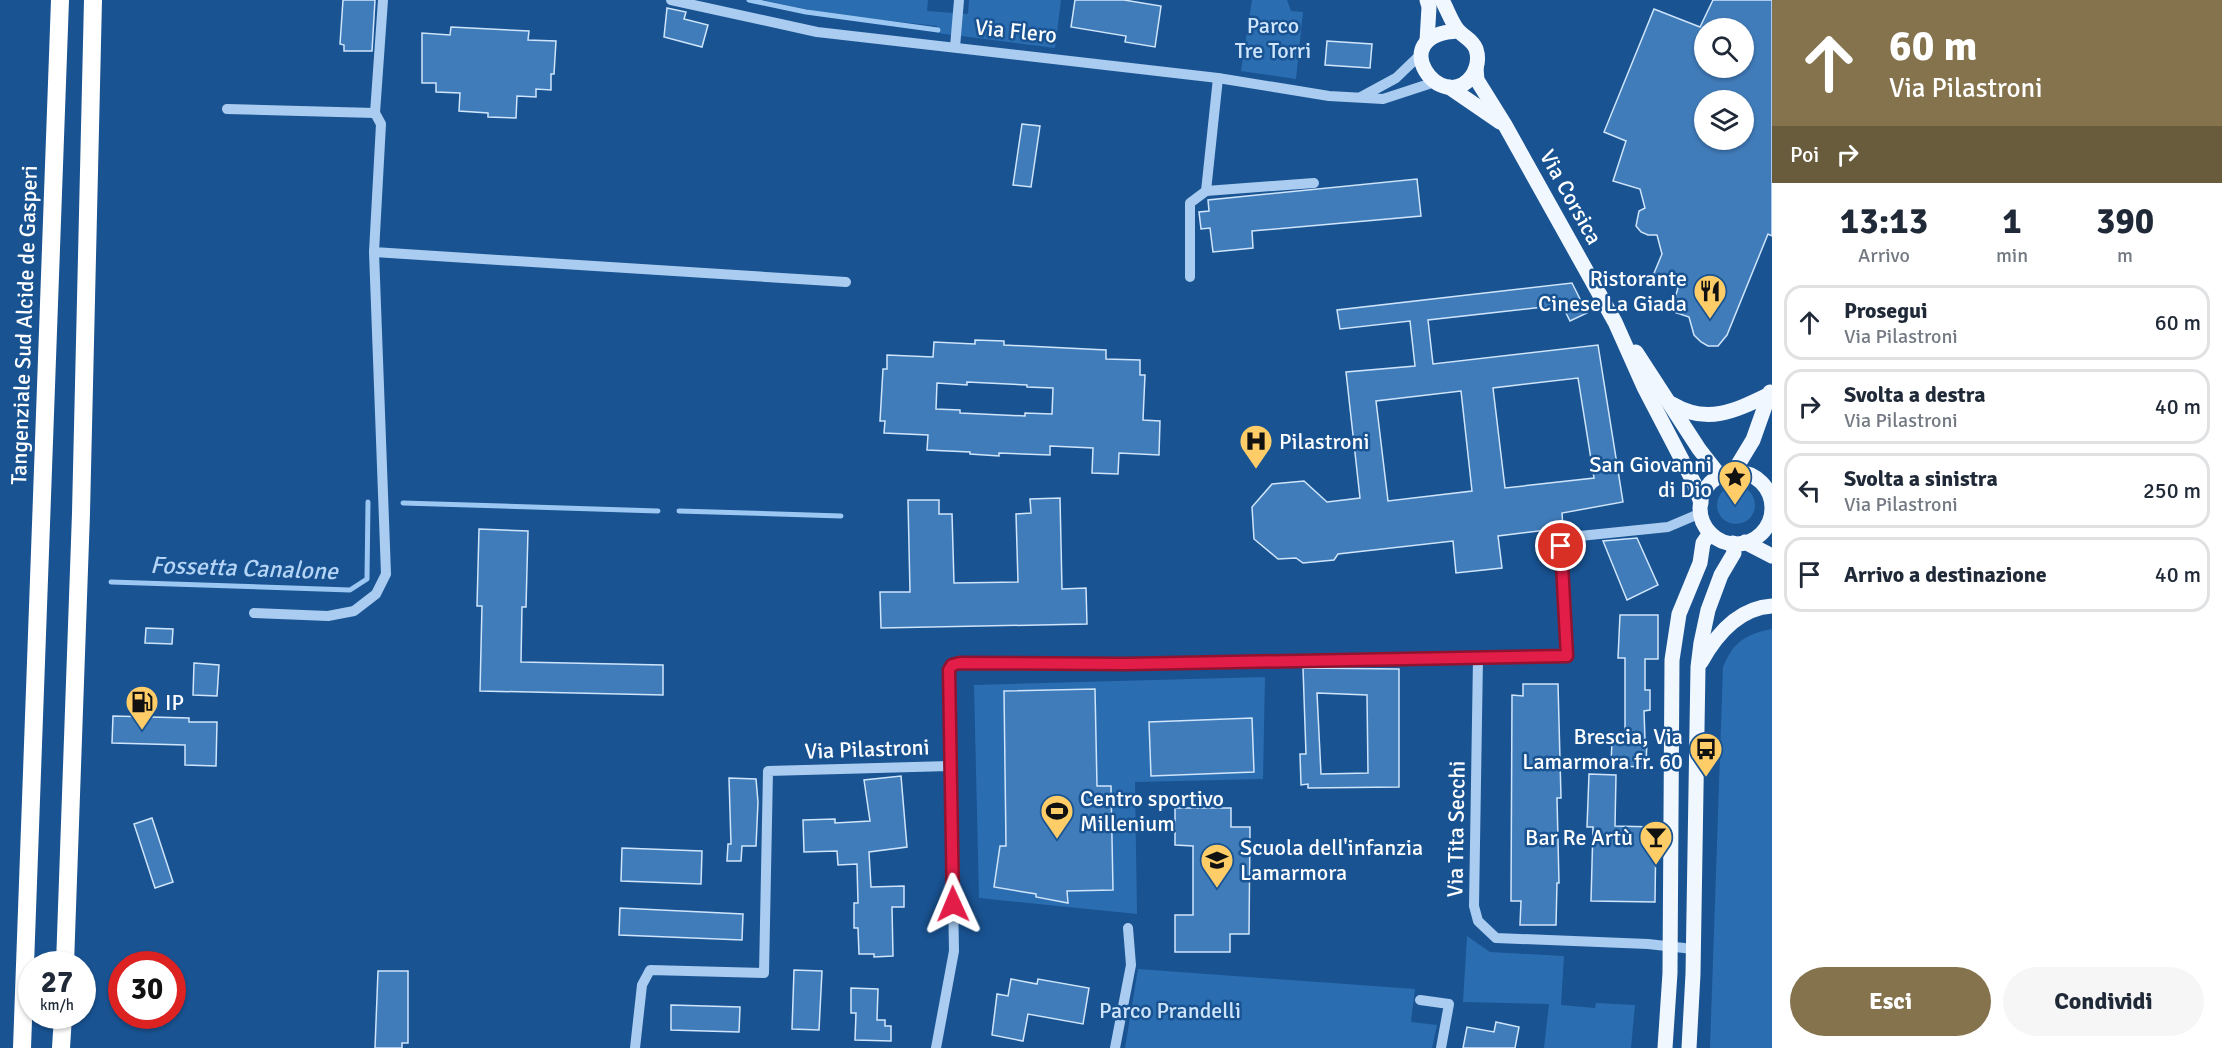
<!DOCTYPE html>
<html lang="it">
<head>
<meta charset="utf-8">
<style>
  body { margin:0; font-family:Signika,sans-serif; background:#f6f6f7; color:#1f2937; height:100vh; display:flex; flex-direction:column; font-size:22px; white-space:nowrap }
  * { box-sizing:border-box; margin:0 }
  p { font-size:20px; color:#747a83 }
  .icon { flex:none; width:33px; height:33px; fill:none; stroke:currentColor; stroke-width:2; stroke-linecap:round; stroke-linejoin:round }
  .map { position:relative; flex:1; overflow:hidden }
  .details { display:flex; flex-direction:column; background:#fff; width:450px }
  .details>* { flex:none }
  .guide { background:#84734d; color:#fff; overflow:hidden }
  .fabs { position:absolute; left:1694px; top:18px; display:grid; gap:12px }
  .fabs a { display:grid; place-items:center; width:60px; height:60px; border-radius:50%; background:#fff; box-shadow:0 2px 4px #0004; font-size:30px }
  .speed { position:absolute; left:18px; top:951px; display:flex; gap:12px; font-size:30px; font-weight:700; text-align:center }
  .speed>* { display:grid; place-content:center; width:78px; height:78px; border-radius:50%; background:#fff; box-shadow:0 2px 4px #0004; line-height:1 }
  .speed small { font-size:15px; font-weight:400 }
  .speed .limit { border:9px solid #d22; background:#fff; color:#111 }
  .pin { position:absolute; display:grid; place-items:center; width:51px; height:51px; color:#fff; margin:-26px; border:3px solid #fff; border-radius:50%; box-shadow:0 2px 6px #0007 }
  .me { position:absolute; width:66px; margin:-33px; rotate:359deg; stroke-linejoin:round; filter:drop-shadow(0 0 4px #0008) }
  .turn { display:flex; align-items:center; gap:21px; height:126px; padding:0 18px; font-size:27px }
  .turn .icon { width:78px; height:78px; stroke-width:2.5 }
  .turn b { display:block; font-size:42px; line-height:51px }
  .then { display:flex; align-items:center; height:57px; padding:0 18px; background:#0003; gap:12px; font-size:22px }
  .eta { display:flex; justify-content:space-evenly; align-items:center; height:102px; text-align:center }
  .eta b { font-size:36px; font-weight:700; line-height:42px }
  .cta { display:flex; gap:12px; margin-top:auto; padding:12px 18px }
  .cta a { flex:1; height:69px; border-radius:36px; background:#84734d; color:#fff; font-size:24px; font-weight:700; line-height:69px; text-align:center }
  .cta a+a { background:#f6f6f7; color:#1f2937 }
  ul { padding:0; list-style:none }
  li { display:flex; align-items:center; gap:18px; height:75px; margin:0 12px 9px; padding:0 6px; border:3px solid #e0e1e3; border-radius:18px }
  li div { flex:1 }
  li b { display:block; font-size:22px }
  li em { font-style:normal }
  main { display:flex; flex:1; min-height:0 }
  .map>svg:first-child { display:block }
  .green { fill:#2b6db1 }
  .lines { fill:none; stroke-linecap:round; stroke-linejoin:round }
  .stream { stroke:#9bc7f2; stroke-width:5 }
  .building { fill:#417cba; stroke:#cfe5fb; stroke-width:1.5; fill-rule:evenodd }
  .minor { stroke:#a9ccf0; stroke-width:10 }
  .major { stroke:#f1f7ff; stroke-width:15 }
  .highway { stroke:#fff; stroke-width:18 }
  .route-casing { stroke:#92132f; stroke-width:15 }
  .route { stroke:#e11d48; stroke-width:10 }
  .labels { text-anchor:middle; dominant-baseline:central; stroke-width:5; stroke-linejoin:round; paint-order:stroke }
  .park-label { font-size:22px; fill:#cfe5fb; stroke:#195392 }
  .street-label { font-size:22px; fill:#fff; stroke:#195392 }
  .poi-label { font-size:22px; fill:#fff; stroke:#195392; text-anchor:end }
  .water-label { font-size:24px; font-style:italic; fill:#b5d5f6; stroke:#195392 }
</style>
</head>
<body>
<main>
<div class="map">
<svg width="1772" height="1048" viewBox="0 0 1772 1048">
  <rect width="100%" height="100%" fill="#195392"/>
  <!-- green -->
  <g class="green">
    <polygon points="763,0 928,0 927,11 968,14 969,0 1061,0 1055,48 937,33 937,26 828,14"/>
    <polygon points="1252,0 1287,0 1291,11 1303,12 1296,79 1241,71"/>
    <circle cx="1736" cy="505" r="19"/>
    <path d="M1772,629V1048H1710L1723,667C1733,642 1746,634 1772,629Z"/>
    <polygon points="1265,677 1263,779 1135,782 1137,914 979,898 974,685"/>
    <polygon points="1467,936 1490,952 1564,956 1561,1005 1595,1008 1596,1003 1635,1005 1631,1048 1544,1048 1549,1004 1463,1002"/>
    <polygon points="1138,969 1415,989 1411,1022 1437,1025 1432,1048 1125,1048"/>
  </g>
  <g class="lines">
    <!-- stream -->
    <g class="stream">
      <polyline points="749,0 806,12 938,30"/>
      <polyline points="403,503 658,511"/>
      <polyline points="679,511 841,516"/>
      <polyline points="111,582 350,590 367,579 368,502"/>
    </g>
  </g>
  <!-- building -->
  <g class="building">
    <polygon points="343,0 375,0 372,51 344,51 344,45 340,44"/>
    <polygon points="1075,0 1124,0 1161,6 1155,47 1125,42 1126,36 1071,27"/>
    <path d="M1713,0H1772V236L1768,234L1727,335L1718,346H1708L1701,342L1694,335L1689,317L1671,311L1678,288L1652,278L1662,254L1657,235H1648L1641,232L1636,226L1639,211L1645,208L1640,189L1613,181L1626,141L1604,132L1654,9L1700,27ZM1704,28H1743V68H1704ZM1704,100H1743V140H1704Z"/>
    <polygon points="667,8 686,12 684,19 708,25 702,47 664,37"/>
    <polygon points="451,27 529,31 528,40 556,41 554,74 551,74 551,90 536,89 536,97 517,96 516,118 488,117 488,113 459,111 460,93 436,92 436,83 422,83 422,33 450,35"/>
    <polygon points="1327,41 1372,44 1370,68 1325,65"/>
    <polygon points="1022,124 1040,126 1031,187 1013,185"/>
    <polygon points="1417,179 1421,216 1252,231 1253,248 1213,252 1210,228 1201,229 1199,212 1209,211 1208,200"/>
    <path d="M1572,283L1587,313L1570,321L1562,305L1428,320L1433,364L1598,345L1623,502L1562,513L1563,528L1498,536L1502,568L1456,573L1453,541L1338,554L1334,560L1303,563L1296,558L1278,559L1254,539L1252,507L1272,484L1304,481L1327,502L1360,498L1346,372L1415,366L1410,321L1340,329L1337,310ZM1578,378L1594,478L1505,488L1493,388ZM1461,391L1472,491L1388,501L1376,401Z"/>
    <path d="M975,340L1004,341V345L1106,350V359L1140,360V375H1145L1143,420L1160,421L1159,455L1119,453L1118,474L1092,473L1093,448L1050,446V455L999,453V456L970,454V452L927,450L928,435L884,433L885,421H880L883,369H887V355L933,357L934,342L975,344ZM967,382L1027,385V387L1053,388L1052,414L1025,413V416L960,413V410L936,409L937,383L967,385Z"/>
    <polygon points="1060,498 1062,589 1086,588 1087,624 881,628 880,592 910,592 908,500 939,500 939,514 952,514 954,583 1018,582 1016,514 1031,513 1030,499"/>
    <polygon points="479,529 528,531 526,607 522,607 521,662 663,665 663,695 480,691 482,606 477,606"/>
    <polygon points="1637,538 1658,585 1627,600 1603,541"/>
    <polygon points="1620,615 1658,615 1658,659 1645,659 1645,690 1650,690 1650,710 1644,711 1645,740 1647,740 1646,767 1611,766 1612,740 1625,740 1625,658 1618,658"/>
    <polygon points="146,628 173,629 172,644 145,643"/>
    <polygon points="194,663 219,665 217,696 193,695"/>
    <path d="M1303,668L1399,669V787L1308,788V784L1301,785L1300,754H1306ZM1317,693L1367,695L1368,773L1321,774Z"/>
    <polygon points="1523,684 1558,684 1561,798 1557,798 1559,883 1557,883 1556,925 1520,925 1521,901 1511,901 1512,695 1523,696"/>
    <polygon points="1095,689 1097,786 1111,786 1113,890 1067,891 1068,903 1036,897 1036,894 994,887 1000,846 1006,846 1004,691"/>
    <polygon points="113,716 189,718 189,722 217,722 216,766 185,765 185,745 112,743"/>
    <polygon points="1252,718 1254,772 1151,776 1149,722"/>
    <polygon points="1589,774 1616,775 1615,826 1656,827 1655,902 1591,901 1593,827 1587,827"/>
    <polygon points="901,776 907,847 869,852 871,887 904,886 904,907 892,907 893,956 874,957 874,954 859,954 858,928 854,928 854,903 858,903 857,864 838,865 837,851 804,852 803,820 835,819 835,823 870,821 864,780"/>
    <polygon points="729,778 756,779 758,802 756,846 742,846 741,861 727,861 728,844 731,844"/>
    <polygon points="1175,808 1231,808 1231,827 1250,827 1249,934 1230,934 1230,952 1175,952 1175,915 1193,915 1193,846 1175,845"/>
    <polygon points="152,818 173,882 155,888 134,824"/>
    <polygon points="622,848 702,851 701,884 621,881"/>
    <polygon points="620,908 743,914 742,940 619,935"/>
    <polygon points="794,970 822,971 819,1030 792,1029"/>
    <polygon points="378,971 408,971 408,1043 402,1043 402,1048 375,1048"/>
    <polygon points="1011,979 1037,984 1038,979 1089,988 1083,1024 1028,1014 1023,1041 992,1035 997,994 1008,996"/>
    <polygon points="851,988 878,989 877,1020 885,1020 885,1026 891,1026 891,1041 855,1040 856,1013 851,1013"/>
    <polygon points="671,1005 740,1007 739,1032 671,1030"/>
    <polygon points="1496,1022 1519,1027 1515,1048 1463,1048 1467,1027 1494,1032"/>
  </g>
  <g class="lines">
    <!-- minor -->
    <g class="minor">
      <polyline points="383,0 375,113 381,124 374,252 846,282"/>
      <polyline points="671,0 817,32 1218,78 1329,96 1383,99 1435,82"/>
      <polyline points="955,47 959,0"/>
      <polyline points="1361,97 1396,78 1421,54"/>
      <polyline points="227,109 375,113"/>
      <polyline points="1206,191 1314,183"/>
      <polyline points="1190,277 1190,203 1206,191 1218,78"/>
      <polyline points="254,613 328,616 354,611 376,594 386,574 374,252"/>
      <polyline points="1478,658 1474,906 1478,921 1496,938 1648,944 1693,949"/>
      <polyline points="1420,1000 1449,1004 1441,1048"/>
      <polyline points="635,1048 642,985 650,970 764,973 768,771 950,766"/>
      <polyline points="936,1048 954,951 949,670 952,665 960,663 1127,664 1567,656 1561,546 1565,539 1570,537 1668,527 1701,513"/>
      <polyline points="1115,1048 1131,965 1128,928"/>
    </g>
    <!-- major -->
    <g class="major">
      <polyline points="1427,0 1429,7 1427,41"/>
      <path d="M1442,0C1447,9 1451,21 1457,29C1463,37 1472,39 1476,49C1479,58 1477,68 1472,76C1442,117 1382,35 1458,31"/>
      <polyline points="1476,68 1477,80 1505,125 1615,322 1644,387 1694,483 1701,503"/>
      <polyline points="1449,87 1500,122"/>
      <polyline points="1636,352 1699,449 1720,476"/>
      <path d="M1672,404C1707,425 1735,411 1768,395"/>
      <circle cx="1736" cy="508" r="36"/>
      <polyline points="1733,473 1753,440 1770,392"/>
      <polyline points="1745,542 1772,556"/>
      <path d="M1701,662C1716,635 1739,608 1772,606"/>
      <polyline points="1665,1048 1670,973 1672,660 1679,614 1700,563 1703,543 1710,533"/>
      <polyline points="1689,1048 1693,974 1698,667 1701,643 1708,610 1721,575 1734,553 1733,543"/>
    </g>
    <!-- highway -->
    <g class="highway">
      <polyline points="65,964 81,513 93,0"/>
      <polyline points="22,1048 60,0"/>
      <polyline points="61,1048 63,1016"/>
    </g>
  </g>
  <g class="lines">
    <!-- route casing -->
    <g class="route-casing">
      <polyline id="route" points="953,904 949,670 952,665 960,663 1127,664 1567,656 1561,546"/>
    </g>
    <!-- route -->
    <use href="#route" class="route"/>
  </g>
  <!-- icons -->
  <defs>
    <g id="restaurant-pin" transform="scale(1.725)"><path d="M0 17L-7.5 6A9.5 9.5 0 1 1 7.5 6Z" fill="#ffcd67" stroke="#195392"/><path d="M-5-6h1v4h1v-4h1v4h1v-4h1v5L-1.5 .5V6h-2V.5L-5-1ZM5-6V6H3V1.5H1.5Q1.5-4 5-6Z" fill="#111"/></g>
    <g id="hospital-pin" transform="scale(1.725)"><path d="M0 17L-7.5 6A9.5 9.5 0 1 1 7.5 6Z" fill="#ffcd67" stroke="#195392"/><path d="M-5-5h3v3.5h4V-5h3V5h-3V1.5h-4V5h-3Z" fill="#111"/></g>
    <g id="sight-pin" transform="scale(1.725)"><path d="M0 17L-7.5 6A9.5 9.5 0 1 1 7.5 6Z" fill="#ffcd67" stroke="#195392"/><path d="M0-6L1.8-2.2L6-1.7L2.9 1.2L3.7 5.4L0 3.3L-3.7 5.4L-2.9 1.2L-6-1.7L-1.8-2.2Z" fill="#111"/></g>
    <g id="fuel-pin" transform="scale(1.725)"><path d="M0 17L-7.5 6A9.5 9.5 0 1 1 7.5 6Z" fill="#ffcd67" stroke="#195392"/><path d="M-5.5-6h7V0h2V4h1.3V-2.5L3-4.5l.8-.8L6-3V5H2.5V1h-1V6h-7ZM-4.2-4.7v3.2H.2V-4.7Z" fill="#111"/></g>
    <g id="bus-pin" transform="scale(1.725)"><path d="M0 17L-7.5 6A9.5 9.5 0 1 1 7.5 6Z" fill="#ffcd67" stroke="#195392"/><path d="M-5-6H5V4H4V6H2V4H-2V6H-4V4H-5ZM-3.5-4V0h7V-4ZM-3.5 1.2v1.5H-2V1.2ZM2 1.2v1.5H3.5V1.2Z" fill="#111"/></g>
    <g id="stadium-pin" transform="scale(1.725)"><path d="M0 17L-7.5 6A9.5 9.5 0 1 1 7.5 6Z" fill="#ffcd67" stroke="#195392"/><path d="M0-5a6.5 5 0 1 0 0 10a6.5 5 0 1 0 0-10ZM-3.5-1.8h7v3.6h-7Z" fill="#111"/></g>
    <g id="bar-pin" transform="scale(1.725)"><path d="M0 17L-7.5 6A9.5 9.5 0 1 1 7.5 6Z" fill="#ffcd67" stroke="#195392"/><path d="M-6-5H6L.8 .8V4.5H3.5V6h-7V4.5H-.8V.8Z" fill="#111"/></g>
    <g id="school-pin" transform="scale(1.725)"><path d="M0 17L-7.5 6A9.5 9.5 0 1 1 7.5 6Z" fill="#ffcd67" stroke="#195392"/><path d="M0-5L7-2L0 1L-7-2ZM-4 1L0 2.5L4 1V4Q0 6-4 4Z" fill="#111"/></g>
  </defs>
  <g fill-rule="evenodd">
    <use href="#restaurant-pin" x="1710" y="291"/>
    <use href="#hospital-pin" x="1256" y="441"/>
    <use href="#sight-pin" x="1735" y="477"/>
    <use href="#fuel-pin" x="142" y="702"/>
    <use href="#bus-pin" x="1706" y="749"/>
    <use href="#stadium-pin" x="1057" y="811"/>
    <use href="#bar-pin" x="1656" y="837"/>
    <use href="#school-pin" x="1217" y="860"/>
  </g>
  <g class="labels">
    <!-- park labels -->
    <g class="park-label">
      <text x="1273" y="25">Parco<tspan x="1273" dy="25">Tre Torri</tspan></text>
      <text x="1170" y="1010">Parco Prandelli</text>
    </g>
    <!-- street labels -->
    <g class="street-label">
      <text transform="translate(1016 31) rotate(6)">Via Flero</text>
      <text transform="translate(1571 197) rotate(61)">Via Corsica</text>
      <text transform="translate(24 325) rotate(-88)">Tangenziale Sud Alcide de Gasperi</text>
      <text transform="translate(867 749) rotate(-2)">Via Pilastroni</text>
      <text transform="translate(1456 829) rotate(-89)">Via Tita Secchi</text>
    </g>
    <!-- poi labels -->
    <g class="poi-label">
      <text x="1687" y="278">Ristorante<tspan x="1687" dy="25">Cinese La Giada</tspan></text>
      <text x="1279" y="441" text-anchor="start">Pilastroni</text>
      <text x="1712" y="464">San Giovanni<tspan x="1712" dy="25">di Dio</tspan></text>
      <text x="165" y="702" text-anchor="start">IP</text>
      <text x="1683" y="736">Brescia, Via<tspan x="1683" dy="25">Lamarmora fr. 60</tspan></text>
      <text x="1080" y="798" text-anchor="start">Centro sportivo<tspan x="1080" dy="25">Millenium</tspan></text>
      <text x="1633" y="837">Bar Re Artù</text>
      <text x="1240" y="847" text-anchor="start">Scuola dell'infanzia<tspan x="1240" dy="25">Lamarmora</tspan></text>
    </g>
    <!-- water labels -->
    <g class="water-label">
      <text transform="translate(244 568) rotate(2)">Fossetta Canalone</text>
    </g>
  </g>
</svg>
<div class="fabs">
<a><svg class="icon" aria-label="search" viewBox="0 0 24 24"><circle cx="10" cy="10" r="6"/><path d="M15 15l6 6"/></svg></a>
<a><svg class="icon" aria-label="layers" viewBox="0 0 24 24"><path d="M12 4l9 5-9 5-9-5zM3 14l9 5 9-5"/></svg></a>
</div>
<div class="speed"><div>27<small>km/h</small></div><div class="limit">30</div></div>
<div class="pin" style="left:1561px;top:546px;background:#d93025"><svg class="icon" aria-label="arrive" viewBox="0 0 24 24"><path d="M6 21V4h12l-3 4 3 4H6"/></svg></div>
<svg class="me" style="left:953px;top:904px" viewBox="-20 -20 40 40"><path d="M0-17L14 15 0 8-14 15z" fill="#e11d48" stroke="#fff" stroke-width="4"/></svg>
</div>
<section class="details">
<div class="guide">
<div class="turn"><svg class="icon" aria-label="ahead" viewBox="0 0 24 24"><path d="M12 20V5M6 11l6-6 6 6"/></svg><div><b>60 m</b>Via Pilastroni</div></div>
<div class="then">Poi<svg class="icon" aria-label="right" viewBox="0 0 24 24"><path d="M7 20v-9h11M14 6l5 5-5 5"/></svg></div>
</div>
<div class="eta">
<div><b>13:13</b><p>Arrivo</p></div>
<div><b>1</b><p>min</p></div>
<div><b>390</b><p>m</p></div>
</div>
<ul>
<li><svg class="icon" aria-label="ahead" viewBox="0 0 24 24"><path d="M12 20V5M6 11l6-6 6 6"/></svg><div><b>Prosegui</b><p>Via Pilastroni</p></div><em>60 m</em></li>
<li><svg class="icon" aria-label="right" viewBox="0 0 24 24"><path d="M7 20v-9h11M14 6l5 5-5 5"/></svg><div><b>Svolta a destra</b><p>Via Pilastroni</p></div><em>40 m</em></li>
<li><svg class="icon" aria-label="left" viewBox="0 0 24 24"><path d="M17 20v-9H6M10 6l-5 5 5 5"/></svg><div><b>Svolta a sinistra</b><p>Via Pilastroni</p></div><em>250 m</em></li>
<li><svg class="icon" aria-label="arrive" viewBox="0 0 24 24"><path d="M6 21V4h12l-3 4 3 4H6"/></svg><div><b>Arrivo a destinazione</b></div><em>40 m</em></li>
</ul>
<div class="cta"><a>Esci</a><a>Condividi</a></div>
</section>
</main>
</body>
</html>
